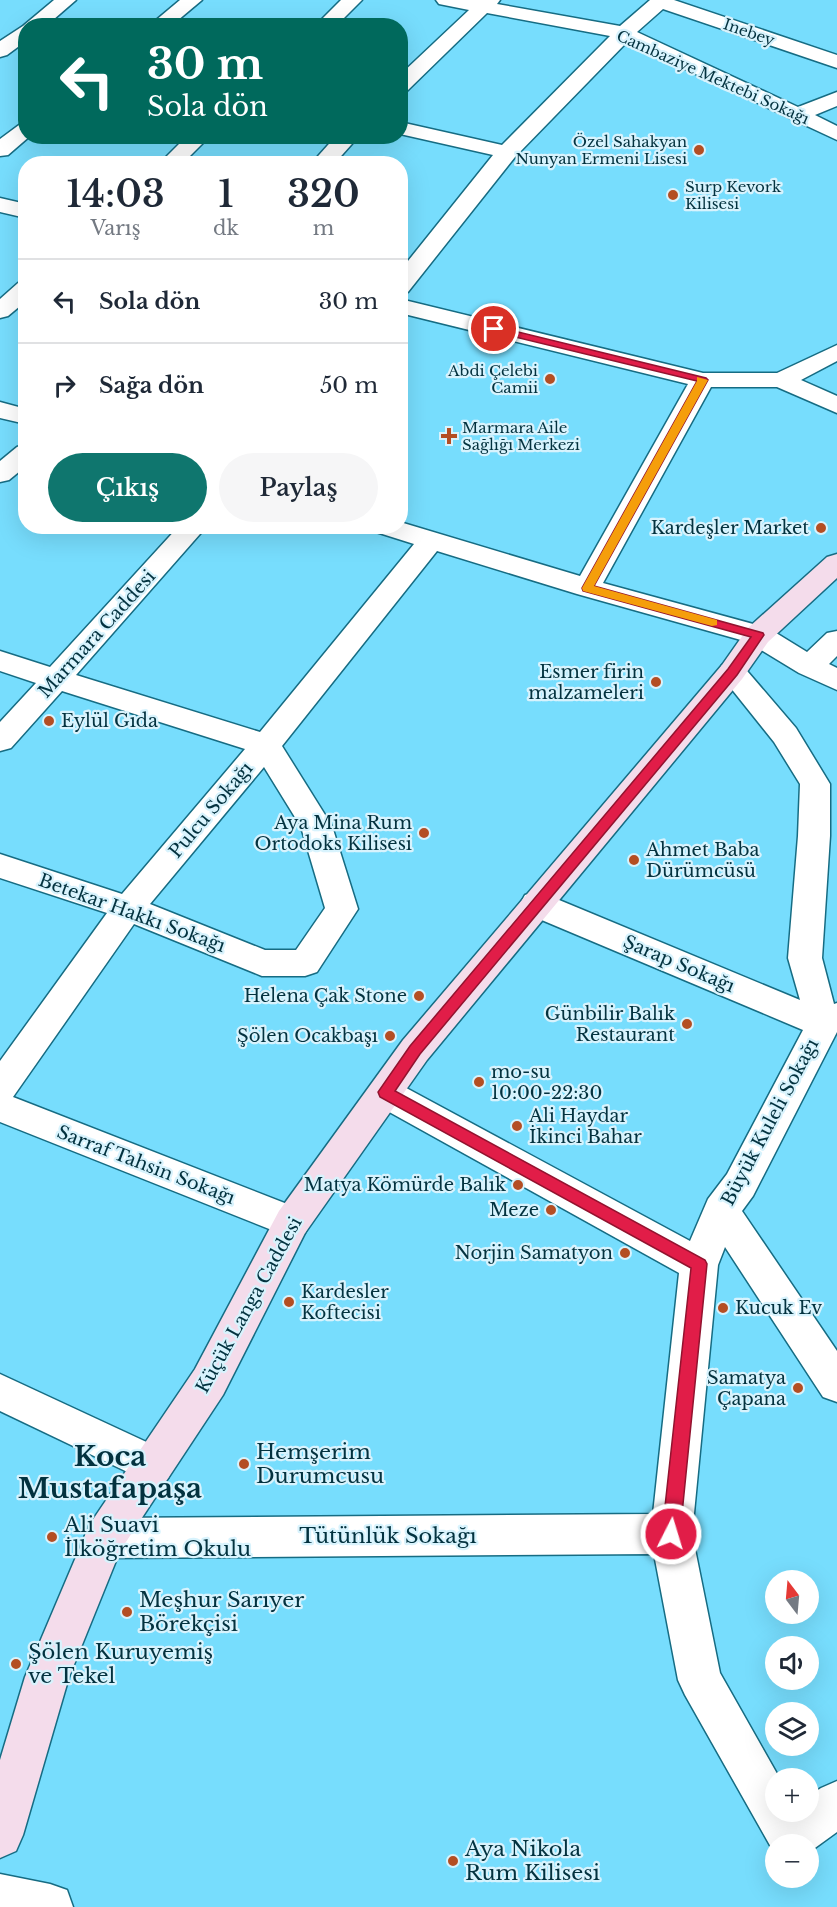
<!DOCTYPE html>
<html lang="tr">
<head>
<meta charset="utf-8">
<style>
  body { margin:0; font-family:"Libre Baskerville",serif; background:#f6f6f7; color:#1f2937; height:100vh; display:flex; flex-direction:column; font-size:22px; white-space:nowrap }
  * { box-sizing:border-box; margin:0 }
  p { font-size:20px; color:#747a83 }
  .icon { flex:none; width:33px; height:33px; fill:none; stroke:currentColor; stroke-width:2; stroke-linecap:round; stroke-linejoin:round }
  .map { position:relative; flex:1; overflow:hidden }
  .panel { position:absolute; left:18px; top:156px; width:390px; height:378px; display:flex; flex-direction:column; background:#fff; border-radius:24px; box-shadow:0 6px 24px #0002 }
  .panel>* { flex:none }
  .guide { position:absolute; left:18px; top:18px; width:390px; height:126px; border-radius:24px; box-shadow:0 6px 24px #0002; background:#00695c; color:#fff; overflow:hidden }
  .needle { width:39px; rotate:344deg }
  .controls { position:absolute; left:765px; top:1570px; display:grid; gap:12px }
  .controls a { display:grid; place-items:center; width:54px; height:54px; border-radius:50%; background:#fff; box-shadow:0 6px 24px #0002; font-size:30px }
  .pin { position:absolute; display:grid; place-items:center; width:51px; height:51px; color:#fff; margin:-26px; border:3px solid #fff; border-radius:50%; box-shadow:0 2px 6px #0007 }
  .me { position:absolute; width:66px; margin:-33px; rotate:5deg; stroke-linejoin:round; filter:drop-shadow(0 0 4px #0008) }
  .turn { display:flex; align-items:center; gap:21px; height:126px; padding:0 30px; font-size:27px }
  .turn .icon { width:78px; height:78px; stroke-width:2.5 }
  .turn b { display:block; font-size:42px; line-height:51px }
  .eta { display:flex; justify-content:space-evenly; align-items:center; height:102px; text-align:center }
  .eta b { font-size:36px; font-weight:600; line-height:42px }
  .cta { display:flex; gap:12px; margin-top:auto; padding:12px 30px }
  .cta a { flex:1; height:69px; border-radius:36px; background:#0f766e; color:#fff; font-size:24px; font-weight:600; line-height:69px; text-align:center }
  .cta a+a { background:#f6f6f7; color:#1f2937 }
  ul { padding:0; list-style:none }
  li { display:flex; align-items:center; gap:18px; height:84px; padding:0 30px; border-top:2px solid #e0e1e3 }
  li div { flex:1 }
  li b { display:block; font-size:22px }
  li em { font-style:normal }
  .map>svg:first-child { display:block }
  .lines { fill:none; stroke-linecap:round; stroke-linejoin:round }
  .street-casing { stroke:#166c83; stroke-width:3 }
  .secondary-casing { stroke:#166c83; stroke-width:3 }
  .street { fill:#fff; fill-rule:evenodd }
  .secondary { fill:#f4dceb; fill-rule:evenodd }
  .route { fill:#e11d48; stroke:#92132f; stroke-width:1.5 }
  .slow { fill:#f59e0b }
  .poi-dot { fill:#b44e23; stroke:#d8f3fd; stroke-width:2 }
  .labels { text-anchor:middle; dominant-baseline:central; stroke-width:4.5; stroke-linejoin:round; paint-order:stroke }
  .far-street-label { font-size:15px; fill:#03323f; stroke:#d8f3fd }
  .far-poi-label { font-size:15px; fill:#03323f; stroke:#d8f3fd; text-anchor:end }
  .poi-label { font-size:18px; fill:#03323f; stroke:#d8f3fd; text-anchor:end }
  .street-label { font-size:18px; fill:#03323f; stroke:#d8f3fd }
  .near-poi-label { font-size:21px; fill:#03323f; stroke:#d8f3fd; text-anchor:start }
  .near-street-label { font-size:21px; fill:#03323f; stroke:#d8f3fd }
  .near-district-label { font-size:28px; font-weight:bold; fill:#03323f; stroke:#d8f3fd }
</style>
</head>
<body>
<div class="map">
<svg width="837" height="1907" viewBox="0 0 837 1907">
  <rect width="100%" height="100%" fill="#77ddfd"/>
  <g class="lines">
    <!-- street casing -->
    <g class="street-casing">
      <g id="street">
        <polygon points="54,0 76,0 46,26 26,26 26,41 7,55 0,57 0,41 23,26"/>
        <polygon points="180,0 202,0 171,26 149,26"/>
        <polygon points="341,0 362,0 336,26 315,26"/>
        <polygon points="436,0 500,0 497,4 620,26 650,0 674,0 837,55 837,68 663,9 637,32 798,107 837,92 837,106 815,115 837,126 837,140 627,42 515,157 408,292 400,294 400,271 493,155 400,134 400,122 502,145 610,36 487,13 407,91 400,93 400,75 469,10 439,4"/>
        <polygon points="26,123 26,136 30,136 8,155 0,156 0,139 19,125"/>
        <polygon points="187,136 210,136 182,164 159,164"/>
        <polygon points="336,136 359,136 334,164 311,164"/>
        <polygon points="0,198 26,204 26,218 0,212"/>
        <polygon points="26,281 26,301 8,316 0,318 0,299 18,283"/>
        <path d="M400,299L703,373H777L837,345V361L801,380L837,396V413L777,387H711L603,583L768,628L807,652L827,633L837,631V656L829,664L837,668V690L799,673L748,642L577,594L437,551L282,746L332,826L358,909L317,972L305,976H262L134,924L13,1097L305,1211L310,1222L305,1233L292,1238L0,1122V1061L107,913L0,878V854L122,894L245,749L62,691L11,748L0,751V722L36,683L0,671V651L50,667L179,526H207L76,675L260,732L414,544L376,532L372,526H400V522L580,576L688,384L400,313ZM264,767L301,827L325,908L296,950H265L150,904Z"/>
        <polygon points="0,402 26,409 26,424 0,418"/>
        <polygon points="26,444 26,466 9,480 0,482 0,461 17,447"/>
        <polygon points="732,662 742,665 796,728 830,784 830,836 822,958 834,1004 837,1003 837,1032 753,1196 742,1211 837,1351 837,1402 823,1397 725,1247 718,1265 692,1534 720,1673 780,1779 776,1779 776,1812 808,1812 808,1797 821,1788 837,1781 837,1832 808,1853 808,1845 776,1845 776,1856 685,1695 678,1680 654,1554 105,1558 90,1552 84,1538 90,1524 105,1518 653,1514 679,1273 373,1103 367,1093 373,1083 385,1079 397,1083 690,1241 708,1199 727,1174 803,1030 525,913 520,904 525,895 536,892 547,895 800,1000 788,958 798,836 800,784 774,742 718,672 722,665"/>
        <polygon points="0,1374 168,1452 174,1465 168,1478 154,1484 140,1478 0,1411"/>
        <polygon points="0,1874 50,1884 67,1890 73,1907 0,1907"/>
      </g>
    </g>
    <!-- secondary casing -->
    <g class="secondary-casing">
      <polygon id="secondary" points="837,554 837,578 768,642 742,679 427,1060 305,1233 223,1395 120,1551 69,1677 23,1835 16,1851 0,1858 0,1760 25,1677 90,1524 195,1369 279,1211 403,1040 722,665 748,628 827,557"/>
    </g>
    <!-- street -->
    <use href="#street" class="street"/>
    <!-- secondary -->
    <use href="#secondary" class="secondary"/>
  </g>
  <!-- route -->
  <polygon class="route" points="494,326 706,378 708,380 594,586 763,633 764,635 737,675 420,1054 395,1091 705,1260 707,1264 680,1534 677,1540 671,1542 665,1540 662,1534 691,1268 380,1097 378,1092 410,1046 728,669 751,637 583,591 582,588 697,381 490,331 489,329"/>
  <!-- slow -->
  <polygon class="slow" points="697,377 708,380 594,586 717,620 717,625 712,626 583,591 582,588 697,381"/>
  <!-- markers -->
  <g class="poi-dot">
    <circle cx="699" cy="150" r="6"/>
    <circle cx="673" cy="195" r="6"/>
    <circle cx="550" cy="379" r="6"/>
    <path d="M446 427h6v6h6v6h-6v6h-6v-6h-6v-6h6z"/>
    <circle cx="821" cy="528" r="6"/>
    <circle cx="656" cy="682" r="6"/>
    <circle cx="49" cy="721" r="6"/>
    <circle cx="424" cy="833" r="6"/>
    <circle cx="634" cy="860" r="6"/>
    <circle cx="419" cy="996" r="6"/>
    <circle cx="687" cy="1024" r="6"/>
    <circle cx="390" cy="1036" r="6"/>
    <circle cx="479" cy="1082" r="6"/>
    <circle cx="517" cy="1126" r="6"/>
    <circle cx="518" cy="1185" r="6"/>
    <circle cx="551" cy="1210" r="6"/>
    <circle cx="625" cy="1253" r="6"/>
    <circle cx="289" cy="1302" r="6"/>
    <circle cx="723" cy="1308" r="6"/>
    <circle cx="798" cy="1388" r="6"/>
    <circle cx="244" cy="1464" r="6"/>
    <circle cx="52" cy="1537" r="6"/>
    <circle cx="127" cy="1612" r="6"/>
    <circle cx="16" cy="1664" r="6"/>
    <circle cx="453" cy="1861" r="6"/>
  </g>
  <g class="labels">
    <!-- far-street labels -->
    <g class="far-street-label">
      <text transform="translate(749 32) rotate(19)">Inebey</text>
      <text transform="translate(713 77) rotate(24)">Cambaziye Mektebi Sokağı</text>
    </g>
    <!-- far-poi labels -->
    <g class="far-poi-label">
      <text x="687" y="141">Özel Sahakyan<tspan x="687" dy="17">Nunyan Ermeni Lisesi</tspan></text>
      <text x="685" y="186" text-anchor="start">Surp Kevork<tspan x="685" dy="17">Kilisesi</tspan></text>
      <text x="538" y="370">Abdi Çelebi<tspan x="538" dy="17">Camii</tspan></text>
      <text x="462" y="427" text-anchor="start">Marmara Aile<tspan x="462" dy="17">Sağlığı Merkezi</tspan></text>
    </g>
    <!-- poi labels -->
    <g class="poi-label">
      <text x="809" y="528">Kardeşler Market</text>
      <text x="644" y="672">Esmer firin<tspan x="644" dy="21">malzameleri</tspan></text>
      <text x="61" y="721" text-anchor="start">Eylül Gıda</text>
      <text x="412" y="823">Aya Mina Rum<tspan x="412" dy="21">Ortodoks Kilisesi</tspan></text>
      <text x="646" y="850" text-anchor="start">Ahmet Baba<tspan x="646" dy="21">Dürümcüsü</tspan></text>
      <text x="407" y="996">Helena Çak Stone</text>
      <text x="675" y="1014">Günbilir Balık<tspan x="675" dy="21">Restaurant</tspan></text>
      <text x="378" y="1036">Şölen Ocakbaşı</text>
      <text x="491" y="1072" text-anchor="start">mo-su<tspan x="491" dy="21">10:00-22:30</tspan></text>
      <text x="529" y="1116" text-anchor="start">Ali Haydar<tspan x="529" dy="21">İkinci Bahar</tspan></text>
      <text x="506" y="1185">Matya Kömürde Balık</text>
      <text x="539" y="1210">Meze</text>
      <text x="613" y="1253">Norjin Samatyon</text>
      <text x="301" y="1292" text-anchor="start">Kardesler<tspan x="301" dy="21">Koftecisi</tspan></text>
      <text x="735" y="1308" text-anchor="start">Kucuk Ev</text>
      <text x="786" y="1378">Samatya<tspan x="786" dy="21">Çapana</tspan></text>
    </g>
    <!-- street labels -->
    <g class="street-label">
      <text transform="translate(97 634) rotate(-48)">Marmara Caddesi</text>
      <text transform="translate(211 810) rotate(-50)">Pulcu Sokağı</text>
      <text transform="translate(132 913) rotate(20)">Betekar Hakkı Sokağı</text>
      <text transform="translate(679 964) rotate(23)">Şarap Sokağı</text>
      <text transform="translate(770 1122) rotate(-62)">Büyük Kuleli Sokağı</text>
      <text transform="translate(146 1165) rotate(21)">Sarraf Tahsin Sokağı</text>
      <text transform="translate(249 1305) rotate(-61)">Küçük Langa Caddesi</text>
    </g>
    <!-- near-poi labels -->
    <g class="near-poi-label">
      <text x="256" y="1452">Hemşerim<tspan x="256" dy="24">Durumcusu</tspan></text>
      <text x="64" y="1525">Ali Suavi<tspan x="64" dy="24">İlköğretim Okulu</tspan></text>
      <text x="139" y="1600">Meşhur Sarıyer<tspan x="139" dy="24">Börekçisi</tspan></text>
      <text x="28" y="1652">Şölen Kuruyemiş<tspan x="28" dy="24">ve Tekel</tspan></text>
      <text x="465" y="1849">Aya Nikola<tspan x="465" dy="24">Rum Kilisesi</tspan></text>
    </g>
    <!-- near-street labels -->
    <g class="near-street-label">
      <text x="388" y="1536">Tütünlük Sokağı</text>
    </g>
    <!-- near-district labels -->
    <g class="near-district-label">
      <text x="110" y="1456">Koca<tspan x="110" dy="32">Mustafapaşa</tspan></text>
    </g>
  </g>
</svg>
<div class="controls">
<a><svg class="needle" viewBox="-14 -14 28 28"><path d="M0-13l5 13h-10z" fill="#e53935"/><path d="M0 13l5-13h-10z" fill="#747a83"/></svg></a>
<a><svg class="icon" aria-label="sound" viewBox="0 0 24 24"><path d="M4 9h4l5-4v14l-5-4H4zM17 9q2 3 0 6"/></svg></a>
<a><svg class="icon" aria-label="layers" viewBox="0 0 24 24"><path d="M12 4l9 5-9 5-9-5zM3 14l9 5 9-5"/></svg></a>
<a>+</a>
<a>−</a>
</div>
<div class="pin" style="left:494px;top:329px;background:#d93025"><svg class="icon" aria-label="arrive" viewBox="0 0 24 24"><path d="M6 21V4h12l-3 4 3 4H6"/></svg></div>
<svg class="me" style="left:671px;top:1534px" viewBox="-20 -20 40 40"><circle r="17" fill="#e11d48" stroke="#fff" stroke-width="3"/><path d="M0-11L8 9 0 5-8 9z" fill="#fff"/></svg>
<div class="guide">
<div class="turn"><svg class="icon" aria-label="left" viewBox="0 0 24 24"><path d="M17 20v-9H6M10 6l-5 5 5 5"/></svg><div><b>30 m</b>Sola dön</div></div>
</div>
<section class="panel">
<div class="eta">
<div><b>14:03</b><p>Varış</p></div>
<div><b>1</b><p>dk</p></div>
<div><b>320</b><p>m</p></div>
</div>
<ul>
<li><svg class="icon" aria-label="left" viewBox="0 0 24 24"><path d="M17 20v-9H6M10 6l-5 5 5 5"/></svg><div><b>Sola dön</b></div><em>30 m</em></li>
<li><svg class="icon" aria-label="right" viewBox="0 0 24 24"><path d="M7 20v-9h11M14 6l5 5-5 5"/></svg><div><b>Sağa dön</b></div><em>50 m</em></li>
</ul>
<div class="cta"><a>Çıkış</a><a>Paylaş</a></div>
</section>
</div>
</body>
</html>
